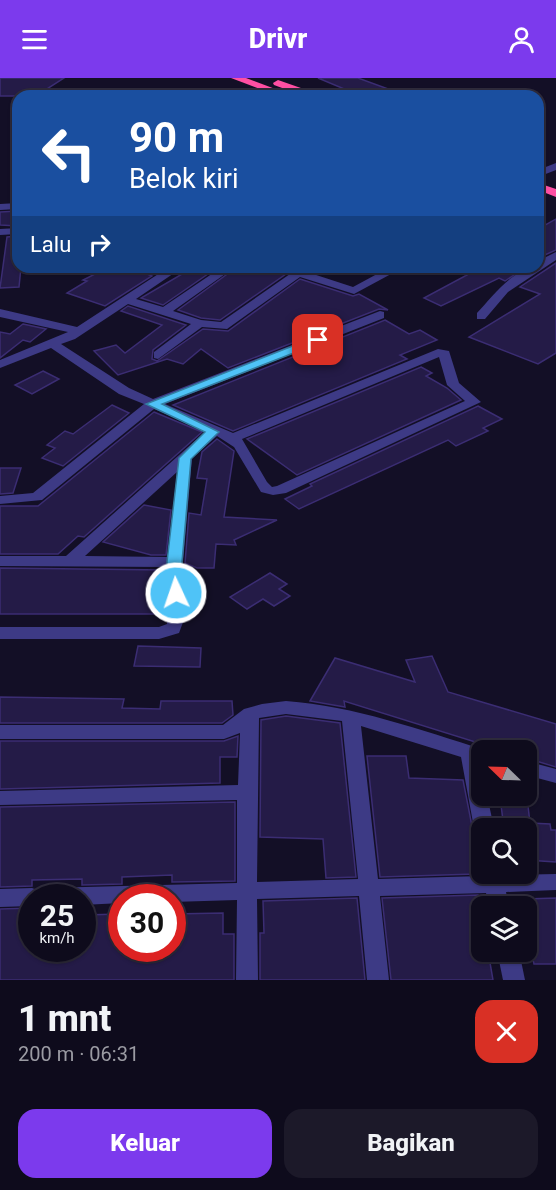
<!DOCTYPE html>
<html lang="id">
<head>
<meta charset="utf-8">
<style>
  body { margin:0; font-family:Roboto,sans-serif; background:#1c1929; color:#f1f3f6; height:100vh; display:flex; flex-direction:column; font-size:22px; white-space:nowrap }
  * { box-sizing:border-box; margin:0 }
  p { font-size:20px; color:#9b9ba3 }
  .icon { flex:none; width:33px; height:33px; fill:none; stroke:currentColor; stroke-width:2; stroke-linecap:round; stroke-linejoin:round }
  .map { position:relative; height:902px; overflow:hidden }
  .panel { display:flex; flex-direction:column; background:#0e0b1c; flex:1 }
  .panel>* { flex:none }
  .hud { position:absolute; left:12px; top:12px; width:532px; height:183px; border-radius:18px; box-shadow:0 2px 4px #0004,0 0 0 2px #2e2b3b; background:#1a4fa0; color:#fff; overflow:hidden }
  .needle { width:39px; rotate:293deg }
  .tools { position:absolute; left:471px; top:662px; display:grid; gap:12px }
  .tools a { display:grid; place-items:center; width:66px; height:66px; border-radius:12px; background:#0e0b1c; box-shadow:0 2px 4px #0004,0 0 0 2px #2e2b3b; font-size:30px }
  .speed { position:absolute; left:18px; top:806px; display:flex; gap:12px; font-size:30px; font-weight:700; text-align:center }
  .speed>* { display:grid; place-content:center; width:78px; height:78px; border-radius:50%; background:#0e0b1c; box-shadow:0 2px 4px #0004,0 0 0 2px #2e2b3b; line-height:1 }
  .speed small { font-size:15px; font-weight:400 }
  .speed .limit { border:9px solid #d22; background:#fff; color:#111 }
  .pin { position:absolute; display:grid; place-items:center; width:51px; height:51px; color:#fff; margin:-26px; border-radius:12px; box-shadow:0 3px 9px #0006 }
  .me { position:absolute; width:66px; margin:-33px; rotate:357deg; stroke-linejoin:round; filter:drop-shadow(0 0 4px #0008) }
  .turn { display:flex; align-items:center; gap:21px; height:126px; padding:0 18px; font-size:27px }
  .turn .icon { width:78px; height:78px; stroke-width:2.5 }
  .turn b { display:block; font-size:42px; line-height:51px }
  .then { display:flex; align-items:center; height:57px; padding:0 18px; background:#0003; gap:12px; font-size:22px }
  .round { display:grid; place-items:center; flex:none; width:63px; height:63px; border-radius:18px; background:#1c1929 }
  .headline { display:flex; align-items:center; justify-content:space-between; height:102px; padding:0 18px }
  h1 { font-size:36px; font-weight:800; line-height:45px }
  .cta { display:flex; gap:12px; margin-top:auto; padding:12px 18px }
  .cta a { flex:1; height:69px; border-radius:18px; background:#7c3aed; color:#fff; font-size:24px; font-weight:800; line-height:69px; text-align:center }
  .cta a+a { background:#1c1929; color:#f1f3f6 }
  header { display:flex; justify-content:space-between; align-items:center; height:78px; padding:0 18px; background:#7c3aed; color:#fff; font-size:27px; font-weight:800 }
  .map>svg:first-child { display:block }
  .building { fill:#241b47; stroke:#3b2d73; stroke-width:1.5 }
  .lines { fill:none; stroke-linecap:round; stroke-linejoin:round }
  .minor { fill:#3d3a85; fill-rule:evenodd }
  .highway { fill:#ff4fa3; fill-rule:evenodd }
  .route { fill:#4fc3f7; stroke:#337fa1; stroke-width:1.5 }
</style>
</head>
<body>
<header><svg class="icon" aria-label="menu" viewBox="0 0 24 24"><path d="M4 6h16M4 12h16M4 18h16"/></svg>Drivr<svg class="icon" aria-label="person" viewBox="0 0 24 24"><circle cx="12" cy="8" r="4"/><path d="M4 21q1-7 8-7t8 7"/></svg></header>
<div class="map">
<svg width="556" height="902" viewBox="0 0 556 902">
  <rect width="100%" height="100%" fill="#130f26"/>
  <!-- building -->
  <g class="building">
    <polygon points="0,0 64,0 36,18 0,18"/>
    <polygon points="318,0 358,0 402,16 402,18 361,18"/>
    <polygon points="18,133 18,148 0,147 0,134"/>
    <polygon points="556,141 556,172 538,180 538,151"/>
    <polygon points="18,158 18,189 21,189 19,209 0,210 7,159"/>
    <polygon points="556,185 556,275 538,286 469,259 540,216 520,209"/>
    <polygon points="109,189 129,189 152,198 105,228 67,215 87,203 83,202"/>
    <polygon points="194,189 218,189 163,227 141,220"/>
    <polygon points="237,189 296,189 220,242 201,240 178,232"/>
    <polygon points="452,189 526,189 505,203 499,200 441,228 424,220 467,197"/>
    <polygon points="300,201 353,218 359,216 388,232 379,231 228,290 201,271 183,286 167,281 118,297 94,273 116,267 125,275 162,247 121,233 128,228 186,247 153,272 152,281 157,283 203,251 228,253"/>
    <polygon points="385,242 409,256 420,252 437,262 400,277 407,281 233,353 173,327"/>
    <polygon points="23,246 46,251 30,264 23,262 0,280 0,254 10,256"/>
    <polygon points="421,289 432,295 426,298 447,310 461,322 297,397 247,361"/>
    <polygon points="43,293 59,301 32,316 15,307"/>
    <polygon points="112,327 129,335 63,388 42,380 55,370 47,367 65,353 73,356"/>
    <polygon points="478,328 502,341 483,350 488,353 456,368 448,362 299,431 285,421 312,408 310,406"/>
    <polygon points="154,334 202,354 84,459 78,458 58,476 0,476 0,428 38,428"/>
    <polygon points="217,361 234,373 224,439 277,442 234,462 236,467 216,466 214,490 197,490 185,485 189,435 201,437 207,401 197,400 202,374"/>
    <polygon points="0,390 21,390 13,415 0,416"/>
    <polygon points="144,427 171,432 166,477 151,477 103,464"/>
    <polygon points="0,490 165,492 165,536 0,536"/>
    <polygon points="270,495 287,506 279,511 290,518 274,528 263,521 247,531 230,519"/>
    <polygon points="138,568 201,570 200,589 134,588"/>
    <polygon points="432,578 448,614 556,646 556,689 526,680 526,672 501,672 344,623 345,629 310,623 335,580 415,604 406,582"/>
    <polygon points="0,619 124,621 122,630 160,631 161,623 232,623 233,637 222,645 0,645"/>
    <polygon points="286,638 340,645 356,799 326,800 323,761 260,759 261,642"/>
    <polygon points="238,658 237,679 220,679 220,705 0,711 0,663 224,663"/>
    <polygon points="367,678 406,678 409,700 463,702 479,784 473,784 475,796 380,799"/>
    <polygon points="235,724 235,803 172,804 172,797 122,799 122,806 82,807 82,801 32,802 32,808 0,809 0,729"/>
    <polygon points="501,727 528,728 530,745 550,746 551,752 556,752 556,784 526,782 526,750 504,750"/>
    <polygon points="478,817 482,873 488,873 493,902 391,902 382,820"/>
    <polygon points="357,820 365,902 260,902 260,855 264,855 263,823"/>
    <polygon points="556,820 556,886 534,886 526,851 526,821"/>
    <polygon points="32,830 32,870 82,870 82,837 122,836 122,870 172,870 172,836 223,835 223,856 234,856 234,902 0,902 0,831"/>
  </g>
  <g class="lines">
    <!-- minor -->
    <g class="minor">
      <polygon points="556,85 556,92 538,99 538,92"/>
      <polygon points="18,125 18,131 0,132 0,126"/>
      <polygon points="18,150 18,156 0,157 0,151"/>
      <path d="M556,174V182L508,214L485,241H477V235C492,219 514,189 538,189V183Z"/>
      <path d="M169,189H183L136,221L163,229L222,189H235L173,233L201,242L221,244L300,189H313L307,194L353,209L390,189H404L354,216L300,199L227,251L202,249L158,281L154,280V274L191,246L128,226L75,261L61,266L129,310L153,321L380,233L384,234V240L165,326L233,355L438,271L449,273L459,305L481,324L286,415L273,417L261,414L234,369L217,358L192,380L183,484L185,539L179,555L159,561H0V549H159L167,546L169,530L167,489L0,488V478H66L206,353L154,331L42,422L0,426V418L33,415L144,326L119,316L51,270L0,290V282L68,254L0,239V231L77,249ZM439,279L447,307L465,323L277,408L272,409L267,404L242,361ZM177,394L168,479L85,478Z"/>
      <path d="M286,623C355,628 420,652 485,672H482V717H487L494,750H482V757L477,756L474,750L461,679L361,648L378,801L482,798V795H502L503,797L556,796V812L506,814L509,828H489L486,815L380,818L389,902H367L359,818L257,821L258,902H236L237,822L172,824V819H122V825L82,827V819H32V828L0,829V811L32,810L40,813L47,810L237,805V722L0,727V713L238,707L240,655L224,661H0V647H223L244,631L262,626ZM286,636L342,643L358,801L257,804L259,640Z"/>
      <polygon points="526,683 556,691 556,705 526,697"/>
      <polygon points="497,873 519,873 525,902 503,902"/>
    </g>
    <!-- highway -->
    <g class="highway">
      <polygon points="231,0 246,0 294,18 279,18"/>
      <polygon points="278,2 318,16 319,18 304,18 274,7 273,5"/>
      <polygon points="538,105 556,111 556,119 538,112"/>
    </g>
  </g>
  <!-- route -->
  <polygon class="route" points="318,258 322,259 322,264 162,326 219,354 191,381 182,484 183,515 181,518 171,518 167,484 179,380 205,354 146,326"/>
</svg>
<div class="tools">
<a><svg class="needle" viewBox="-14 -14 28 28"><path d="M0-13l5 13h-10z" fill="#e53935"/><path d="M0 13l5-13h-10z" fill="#9b9ba3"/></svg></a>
<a><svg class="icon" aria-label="search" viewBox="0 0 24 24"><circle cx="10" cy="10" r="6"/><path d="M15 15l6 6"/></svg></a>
<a><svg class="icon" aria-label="layers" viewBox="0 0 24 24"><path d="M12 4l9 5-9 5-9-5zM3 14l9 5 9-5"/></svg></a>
</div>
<div class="speed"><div>25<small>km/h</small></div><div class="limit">30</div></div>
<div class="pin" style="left:318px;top:262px;background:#d93025"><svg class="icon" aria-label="arrive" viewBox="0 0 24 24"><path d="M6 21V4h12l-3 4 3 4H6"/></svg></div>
<svg class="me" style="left:176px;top:515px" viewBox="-20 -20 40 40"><circle r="17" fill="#4fc3f7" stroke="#fff" stroke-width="3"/><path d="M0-11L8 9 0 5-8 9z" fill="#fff"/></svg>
<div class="hud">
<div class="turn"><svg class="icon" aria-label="left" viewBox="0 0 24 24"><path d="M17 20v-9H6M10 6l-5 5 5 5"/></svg><div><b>90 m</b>Belok kiri</div></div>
<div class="then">Lalu<svg class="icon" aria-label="right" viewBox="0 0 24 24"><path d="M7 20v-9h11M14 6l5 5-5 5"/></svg></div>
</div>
</div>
<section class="panel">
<div class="headline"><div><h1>1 mnt</h1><p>200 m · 06:31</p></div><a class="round" style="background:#d93025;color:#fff"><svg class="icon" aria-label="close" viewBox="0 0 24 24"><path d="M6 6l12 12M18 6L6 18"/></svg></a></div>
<div class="cta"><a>Keluar</a><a>Bagikan</a></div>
</section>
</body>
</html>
